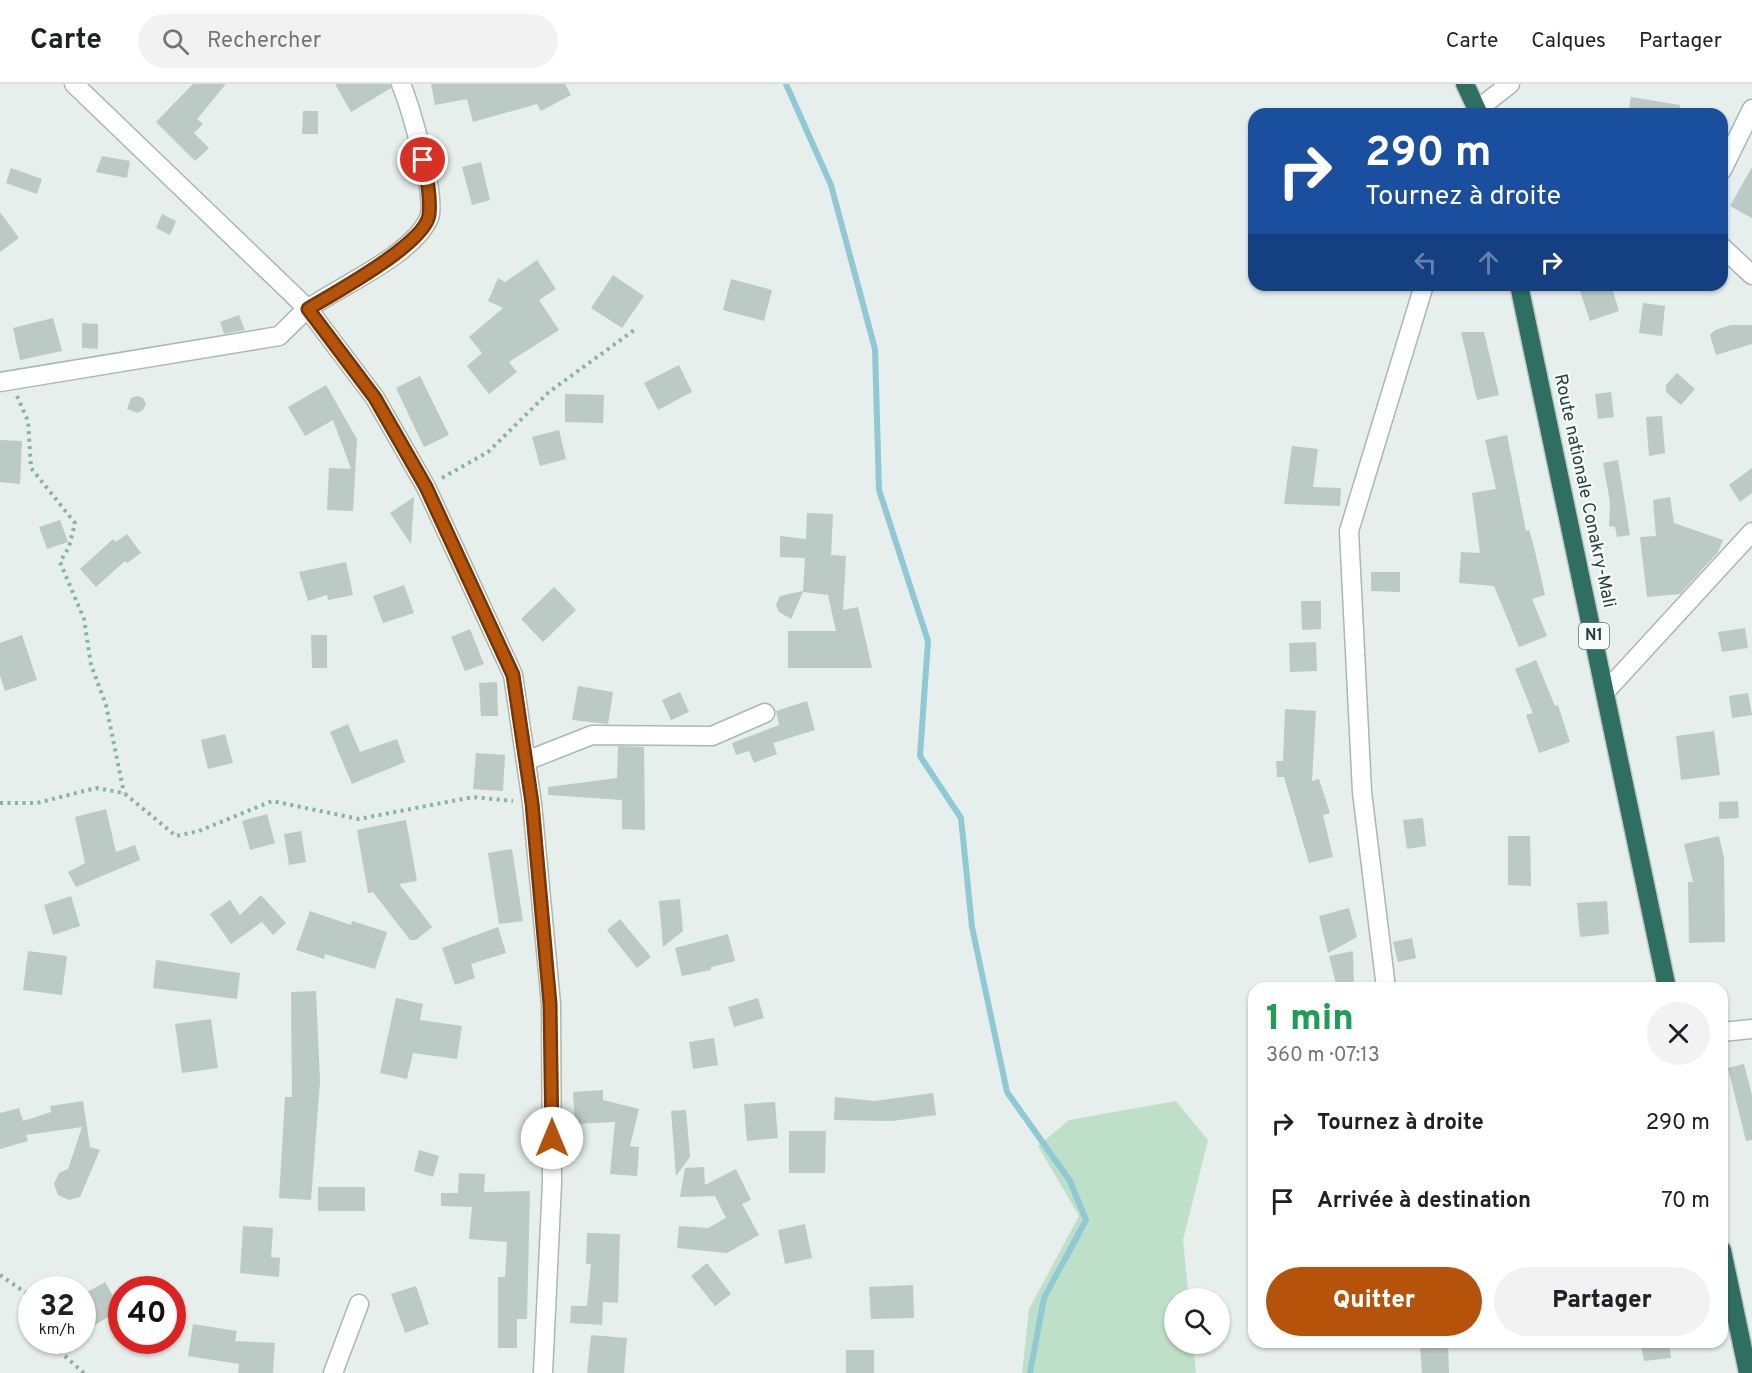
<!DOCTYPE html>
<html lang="fr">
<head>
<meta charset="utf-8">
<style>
  body { margin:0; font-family:Overpass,sans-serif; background:#f2f2f2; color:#202124; height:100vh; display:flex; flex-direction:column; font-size:22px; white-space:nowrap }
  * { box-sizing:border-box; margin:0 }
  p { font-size:20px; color:#757577 }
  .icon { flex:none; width:33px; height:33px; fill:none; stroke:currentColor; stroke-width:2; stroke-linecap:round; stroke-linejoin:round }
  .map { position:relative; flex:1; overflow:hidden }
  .side { position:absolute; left:1248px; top:898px; width:480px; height:366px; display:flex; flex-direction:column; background:#fff; border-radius:18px; box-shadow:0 2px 4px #0004 }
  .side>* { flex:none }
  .guide { position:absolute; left:1248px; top:24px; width:480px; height:183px; border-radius:18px; box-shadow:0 2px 4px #0004; background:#1a4fa0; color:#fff; overflow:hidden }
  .controls { position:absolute; left:1164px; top:1204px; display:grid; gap:12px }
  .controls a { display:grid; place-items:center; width:66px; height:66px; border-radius:50%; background:#fff; box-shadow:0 2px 4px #0004; font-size:30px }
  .speed { position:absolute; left:18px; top:1192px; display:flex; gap:12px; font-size:30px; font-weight:700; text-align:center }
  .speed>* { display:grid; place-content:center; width:78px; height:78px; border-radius:50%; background:#fff; box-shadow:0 2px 4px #0004; line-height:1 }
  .speed small { font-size:15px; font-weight:400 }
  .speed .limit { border:9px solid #d22; background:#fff; color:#111 }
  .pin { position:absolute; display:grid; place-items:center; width:51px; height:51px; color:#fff; margin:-26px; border:3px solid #fff; border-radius:50%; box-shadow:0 2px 6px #0007 }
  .me { position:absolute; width:66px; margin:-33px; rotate:0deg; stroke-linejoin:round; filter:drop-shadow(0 0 4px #0008) }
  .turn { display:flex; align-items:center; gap:21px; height:126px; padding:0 18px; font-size:27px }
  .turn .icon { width:78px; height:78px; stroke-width:2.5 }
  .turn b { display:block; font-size:42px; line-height:51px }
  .lanes { display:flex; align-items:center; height:57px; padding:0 18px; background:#0003; justify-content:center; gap:30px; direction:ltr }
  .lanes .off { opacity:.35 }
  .round { display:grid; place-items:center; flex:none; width:63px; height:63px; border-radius:32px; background:#f2f2f2 }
  .headline { display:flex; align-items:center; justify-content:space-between; height:102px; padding:0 18px }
  h1 { font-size:36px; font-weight:800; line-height:45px; color:#1e9e55 }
  .cta { display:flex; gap:12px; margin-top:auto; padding:12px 18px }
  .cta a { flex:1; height:69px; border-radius:36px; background:#b45309; color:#fff; font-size:24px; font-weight:800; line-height:69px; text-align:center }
  .cta a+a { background:#f2f2f2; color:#202124 }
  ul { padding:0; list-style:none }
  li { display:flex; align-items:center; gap:18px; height:78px; padding:0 18px }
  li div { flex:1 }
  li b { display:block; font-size:22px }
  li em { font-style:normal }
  header { display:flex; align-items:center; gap:36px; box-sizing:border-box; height:84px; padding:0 30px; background:#fff; border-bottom:2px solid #e0e0e0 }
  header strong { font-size:28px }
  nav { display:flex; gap:33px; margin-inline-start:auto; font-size:21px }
  .search { width:420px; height:54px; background:#f2f2f2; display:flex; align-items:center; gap:15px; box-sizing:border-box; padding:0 21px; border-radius:33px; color:#757577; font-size:22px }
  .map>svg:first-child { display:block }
  .green { fill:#bfe0c8 }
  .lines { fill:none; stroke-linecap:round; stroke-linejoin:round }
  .stream { stroke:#8ec9d4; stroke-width:6 }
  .building { fill:#bbcac4 }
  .minor-casing { stroke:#a8b8b2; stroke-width:21 }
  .highway-casing { stroke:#c2cac8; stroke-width:21 }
  .path { stroke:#86b3a5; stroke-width:4; stroke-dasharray:3 4.5; stroke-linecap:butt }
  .minor { stroke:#fff; stroke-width:18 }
  .highway { stroke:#2f6f62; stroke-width:18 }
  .route-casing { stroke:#753606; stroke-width:15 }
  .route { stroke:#b45309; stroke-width:10 }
  .labels { text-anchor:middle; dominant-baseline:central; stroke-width:4.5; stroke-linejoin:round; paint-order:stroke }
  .shield { fill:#f7fbf9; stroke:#637a73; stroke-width:1.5 }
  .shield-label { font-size:16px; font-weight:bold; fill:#24423a }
  .street-label { font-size:18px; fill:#24423a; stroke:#f7fbf9 }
</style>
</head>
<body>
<header>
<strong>Carte</strong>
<div class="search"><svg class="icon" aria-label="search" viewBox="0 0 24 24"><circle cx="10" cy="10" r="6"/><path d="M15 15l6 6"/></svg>Rechercher</div>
<nav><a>Carte</a><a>Calques</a><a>Partager</a></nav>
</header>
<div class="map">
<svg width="1752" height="1289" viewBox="0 0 1752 1289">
  <rect width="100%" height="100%" fill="#e6efeb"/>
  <!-- green -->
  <polygon class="green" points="1176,1017 1208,1056 1183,1156 1189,1215 1174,1215 1174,1260 1193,1260 1196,1289 1022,1289 1029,1225 1079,1132 1038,1062 1069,1036"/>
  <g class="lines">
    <!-- stream -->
    <polyline class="stream" points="786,0 831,101 875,265 879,406 928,557 920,672 961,734 972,843 1007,1008 1070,1097 1086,1136 1044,1214 1030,1289"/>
  </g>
  <!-- building -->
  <g class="building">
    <polygon points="193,0 226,0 197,35 203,40 194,49 209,64 195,77 156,38"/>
    <polygon points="335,0 390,0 391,4 351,28"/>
    <polygon points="431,0 565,0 571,11 541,27 537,20 473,38 467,15 435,21"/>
    <polygon points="1631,13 1680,21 1680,30 1628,30"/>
    <polygon points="303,27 318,27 318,50 302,50"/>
    <polygon points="102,72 130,77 127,94 96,88"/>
    <polygon points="481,78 490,116 472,121 462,83"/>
    <polygon points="1752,83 1752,134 1730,122"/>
    <polygon points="11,84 42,95 37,110 6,99"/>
    <polygon points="0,128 19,154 0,168"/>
    <polygon points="162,130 176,137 170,151 156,144"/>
    <polygon points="537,176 556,205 539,216 559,246 509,278 517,288 489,310 467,282 482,269 469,253 503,224 488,217 498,194 505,198"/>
    <polygon points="613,191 644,212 622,244 591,224"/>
    <polygon points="731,195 772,206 764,237 723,226"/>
    <polygon points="1578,201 1611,201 1619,227 1590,237"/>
    <polygon points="1643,219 1665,222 1662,252 1639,249"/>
    <polygon points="239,231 245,246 224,250 220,238"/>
    <polygon points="53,234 62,267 20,276 13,244"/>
    <polygon points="82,239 98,240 98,265 82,264"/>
    <polygon points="1731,241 1752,241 1752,260 1716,271 1710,251 1715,246"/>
    <polygon points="1461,248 1484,248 1499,311 1477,316"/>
    <polygon points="679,281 692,308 658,326 644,299"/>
    <polygon points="1677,289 1695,305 1681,321 1666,308 1666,301"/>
    <polygon points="420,292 449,351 424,363 396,304"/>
    <polygon points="326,301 357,355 353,427 327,426 329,384 351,385 333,336 305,352 288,323"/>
    <polygon points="1611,308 1614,333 1598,335 1595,310"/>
    <polygon points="565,310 604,311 603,339 565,338"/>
    <polygon points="137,312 143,314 146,320 143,326 137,329 127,325 131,314"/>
    <polygon points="1662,332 1665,369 1649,372 1646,333"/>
    <polygon points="559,346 566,375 540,382 532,353"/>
    <polygon points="1507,351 1526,447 1529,446 1534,463 1545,511 1532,515 1547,552 1519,563 1494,502 1459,499 1461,468 1480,469 1472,409 1496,405 1485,356"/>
    <polygon points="0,356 22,357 20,400 0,398"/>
    <polygon points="1292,362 1318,365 1313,403 1341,404 1340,422 1284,420"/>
    <polygon points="1618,376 1630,451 1617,453 1615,443 1609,442 1610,418 1603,379"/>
    <polygon points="1752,384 1752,409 1740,418 1729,401"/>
    <polygon points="414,413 411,460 390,429"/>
    <polygon points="1670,413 1674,439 1723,456 1718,468 1680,510 1647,513 1640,453 1656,452 1653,416"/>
    <polygon points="807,429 833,430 831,471 846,472 843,526 858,523 872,584 788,584 788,547 836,547 828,511 803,508 791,535 779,528 776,521 780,512 803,507 805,474 780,473 780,452 806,455"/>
    <polygon points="60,436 68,458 47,465 39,443"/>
    <polygon points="127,450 141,469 127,479 125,477 96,503 80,485 113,455 116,458"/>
    <polygon points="346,478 353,511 328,516 327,511 308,517 299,488"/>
    <polygon points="1371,488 1400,488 1400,508 1371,507"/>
    <polygon points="404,501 414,529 383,539 373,512"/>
    <polygon points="554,503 576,526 543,558 521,535"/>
    <polygon points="1301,517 1321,517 1321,545 1302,546"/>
    <polygon points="1745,544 1748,564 1722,568 1718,548"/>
    <polygon points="470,545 484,580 465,587 451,553"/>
    <polygon points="22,551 37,596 5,607 0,592 0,559"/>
    <polygon points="311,551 327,551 327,584 312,584"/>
    <polygon points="1316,558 1317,587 1290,588 1289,559"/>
    <polygon points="1536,576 1555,622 1558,621 1570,658 1539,669 1526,631 1533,629 1515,585"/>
    <polygon points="497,598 498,632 481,632 479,599"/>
    <polygon points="578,602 613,608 608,640 572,636"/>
    <polygon points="680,608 689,628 671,636 662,616"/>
    <polygon points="1748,609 1752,631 1732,634 1729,612"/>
    <polygon points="807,617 815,646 773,659 777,670 754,679 749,667 736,671 732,659 779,641 776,627"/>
    <polygon points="1285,625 1316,627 1312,697 1319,695 1330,729 1323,731 1333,773 1309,779 1284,693 1277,693 1276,677 1283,677"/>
    <polygon points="348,640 360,668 397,655 405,678 352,700 330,648"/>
    <polygon points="1714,647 1720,691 1681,696 1676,652"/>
    <polygon points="225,650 233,679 208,685 201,656"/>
    <polygon points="618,662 644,663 645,746 622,745 622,716 548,711 548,703 617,694"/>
    <polygon points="476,669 505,671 503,707 473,705"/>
    <polygon points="1738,717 1739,734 1719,735 1719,718"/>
    <polygon points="106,725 116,768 135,761 140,776 76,803 68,788 85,779 75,733"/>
    <polygon points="267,730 275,759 250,766 242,737"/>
    <polygon points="1423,734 1426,762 1407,765 1403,736"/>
    <polygon points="406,736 417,797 399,800 432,843 416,856 410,856 373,808 368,809 357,746"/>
    <polygon points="301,747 306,778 289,781 284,750"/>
    <polygon points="1508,752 1530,752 1531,802 1508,801"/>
    <polygon points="1719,752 1724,774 1725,858 1689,859 1688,798 1693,798 1684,760"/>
    <polygon points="512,765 523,837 499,840 488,769"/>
    <polygon points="261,811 286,839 273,851 262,838 231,860 210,830 230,816 240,831"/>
    <polygon points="71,812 80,842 53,851 44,821"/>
    <polygon points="680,815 683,847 663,863 659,817"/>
    <polygon points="1607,817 1609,850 1580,853 1577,819"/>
    <polygon points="1349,824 1357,853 1328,869 1319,832"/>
    <polygon points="310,827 351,841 352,837 387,848 375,885 325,870 324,875 296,866"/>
    <polygon points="620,835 651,873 637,884 607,846"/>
    <polygon points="498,843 506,869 471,880 475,894 455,901 442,864"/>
    <polygon points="728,850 735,877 711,883 711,886 682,892 675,864"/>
    <polygon points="1412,854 1416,874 1398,878 1393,858"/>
    <polygon points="28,867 67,872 62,911 23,906"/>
    <polygon points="1353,867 1354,904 1337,904 1329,872"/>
    <polygon points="156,876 240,889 237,915 153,904"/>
    <polygon points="316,907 320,997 311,1116 279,1114 285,1013 292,1013 291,908"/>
    <polygon points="396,914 423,920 420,936 462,942 457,975 413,969 407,995 380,989"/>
    <polygon points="758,914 764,934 734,943 728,923"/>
    <polygon points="211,935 218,984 182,989 175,940"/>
    <polygon points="714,954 718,981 693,985 689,958"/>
    <polygon points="1744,980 1752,1011 1752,1056 1746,1057 1728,984"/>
    <polygon points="603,1006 603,1016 639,1025 630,1062 639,1063 637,1092 610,1090 615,1038 575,1040 573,1008"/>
    <polygon points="933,1009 936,1031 892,1037 834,1036 835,1013 874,1017"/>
    <polygon points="83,1017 90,1063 100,1066 80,1113 69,1116 58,1111 54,1100 59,1089 68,1085 82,1043 26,1051 28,1057 0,1065 0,1029 19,1024 23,1037 51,1028 50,1022"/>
    <polygon points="775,1018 778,1054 747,1057 744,1020"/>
    <polygon points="686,1026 690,1073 676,1092 671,1027"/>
    <polygon points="789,1047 826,1047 825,1089 789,1089"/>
    <polygon points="419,1066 439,1072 433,1093 414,1087"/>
    <polygon points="704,1083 705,1101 736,1085 751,1116 742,1120 759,1151 727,1169 677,1164 679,1142 708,1144 726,1134 715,1112 680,1113 685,1084"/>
    <polygon points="459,1089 485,1090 484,1108 530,1107 527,1235 517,1235 517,1264 498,1264 498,1193 505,1193 507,1158 469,1155 472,1123 441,1122 441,1109 458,1109"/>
    <rect x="318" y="1103" width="47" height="24"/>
    <polygon points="805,1140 812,1174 785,1180 778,1146"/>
    <polygon points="243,1142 273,1144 271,1173 280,1174 279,1193 240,1189"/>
    <polygon points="587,1149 620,1150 618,1219 603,1218 602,1241 570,1239 571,1222 587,1222 591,1180 586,1180"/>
    <polygon points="707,1179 731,1210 715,1222 691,1192"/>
    <polygon points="105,1198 121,1226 82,1248 82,1211"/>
    <polygon points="913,1201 914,1234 871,1235 869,1203"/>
    <polygon points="416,1202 429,1240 405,1249 391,1210"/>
    <polygon points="193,1240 237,1247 235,1257 275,1259 273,1289 238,1289 239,1280 188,1272"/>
    <polygon points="591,1251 627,1254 624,1289 587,1289"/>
    <polygon points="1669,1258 1671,1274 1644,1277 1641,1262"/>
    <polygon points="1448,1260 1449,1289 1422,1289 1420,1262"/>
    <rect x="846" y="1266" width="28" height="23"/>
  </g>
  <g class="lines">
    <!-- minor casing -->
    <g class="minor-casing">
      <g id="minor">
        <polyline points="74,0 308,225 375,314 426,403 513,591 532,719 551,920 552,1099 543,1289"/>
        <polyline points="1487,30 1478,25 1510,0"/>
        <polyline points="1722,86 1752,25"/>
        <polyline points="1722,163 1752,191"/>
        <path d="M0,298L279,252C289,243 298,232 309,224C342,201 413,171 429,134C437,113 410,22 401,0"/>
        <polyline points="1606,607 1752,448"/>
        <polyline points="526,677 592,651 712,652 765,629"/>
        <polyline points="1386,904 1362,708 1349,447 1424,201"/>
        <polyline points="1722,948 1752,945"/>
        <polyline points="333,1289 359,1220"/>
      </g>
    </g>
    <!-- highway casing -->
    <g class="highway-casing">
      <g id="highway">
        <polyline points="1465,0 1479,30"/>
        <polyline points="1519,201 1667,904"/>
        <polyline points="1722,1166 1748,1289"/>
      </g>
    </g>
    <!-- path -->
    <g class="path">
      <polyline points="17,312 28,337 31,384 75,439 69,463 60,478 84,535 91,581 106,621 124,709"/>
      <polyline points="442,394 488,368 549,308 637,244"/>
      <polyline points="0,719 37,719 96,704 124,709 176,752 199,747 272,717 359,735 473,713 513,717"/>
      <polyline points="0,1191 26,1209 32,1222"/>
      <polyline points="48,1257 84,1289"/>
    </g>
    <!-- minor -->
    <use href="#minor" class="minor"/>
    <!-- highway -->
    <use href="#highway" class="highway"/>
  </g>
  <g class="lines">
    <!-- route casing -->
    <g class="route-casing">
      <path id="route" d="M423,76C427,93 431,113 429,131C425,160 334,209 308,225L375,314L426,403L513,591L532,719L550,920L552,1054"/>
    </g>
    <!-- route -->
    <use href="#route" class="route"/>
  </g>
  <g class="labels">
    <!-- shield labels -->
    <rect class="shield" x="1579" y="539" width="30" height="26" rx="4.5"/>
    <g class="shield-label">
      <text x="1594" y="552">N1</text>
    </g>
    <!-- street labels -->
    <g class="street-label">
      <text transform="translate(1584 407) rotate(78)">Route nationale Conakry-Mali</text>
    </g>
  </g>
</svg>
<div class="controls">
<a><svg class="icon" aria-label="search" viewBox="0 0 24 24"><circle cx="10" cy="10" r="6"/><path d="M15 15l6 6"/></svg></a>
</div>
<div class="speed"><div>32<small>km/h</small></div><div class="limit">40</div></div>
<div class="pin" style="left:423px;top:76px;background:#d93025"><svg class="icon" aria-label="arrive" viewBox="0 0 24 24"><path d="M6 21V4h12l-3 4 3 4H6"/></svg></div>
<svg class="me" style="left:552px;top:1054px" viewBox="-20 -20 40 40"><circle r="19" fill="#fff"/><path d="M0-13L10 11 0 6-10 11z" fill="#b45309"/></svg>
<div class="guide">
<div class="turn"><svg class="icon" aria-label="right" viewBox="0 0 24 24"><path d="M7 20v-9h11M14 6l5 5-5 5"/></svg><div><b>290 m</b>Tournez à droite</div></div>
<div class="lanes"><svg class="icon off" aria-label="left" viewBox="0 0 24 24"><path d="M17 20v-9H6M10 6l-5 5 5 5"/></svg><svg class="icon off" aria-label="ahead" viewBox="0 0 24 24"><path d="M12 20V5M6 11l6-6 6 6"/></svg><svg class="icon" aria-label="right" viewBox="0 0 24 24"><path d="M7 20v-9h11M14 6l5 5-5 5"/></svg></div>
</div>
<section class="side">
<div class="headline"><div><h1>1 min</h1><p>360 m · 07:13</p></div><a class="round"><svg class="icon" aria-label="close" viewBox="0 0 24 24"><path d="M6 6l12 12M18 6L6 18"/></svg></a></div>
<ul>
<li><svg class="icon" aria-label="right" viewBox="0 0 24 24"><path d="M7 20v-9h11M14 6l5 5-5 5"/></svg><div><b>Tournez à droite</b></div><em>290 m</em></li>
<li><svg class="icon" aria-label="arrive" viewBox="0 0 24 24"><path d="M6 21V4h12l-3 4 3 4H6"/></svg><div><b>Arrivée à destination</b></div><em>70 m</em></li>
</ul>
<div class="cta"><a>Quitter</a><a>Partager</a></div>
</section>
</div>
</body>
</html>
